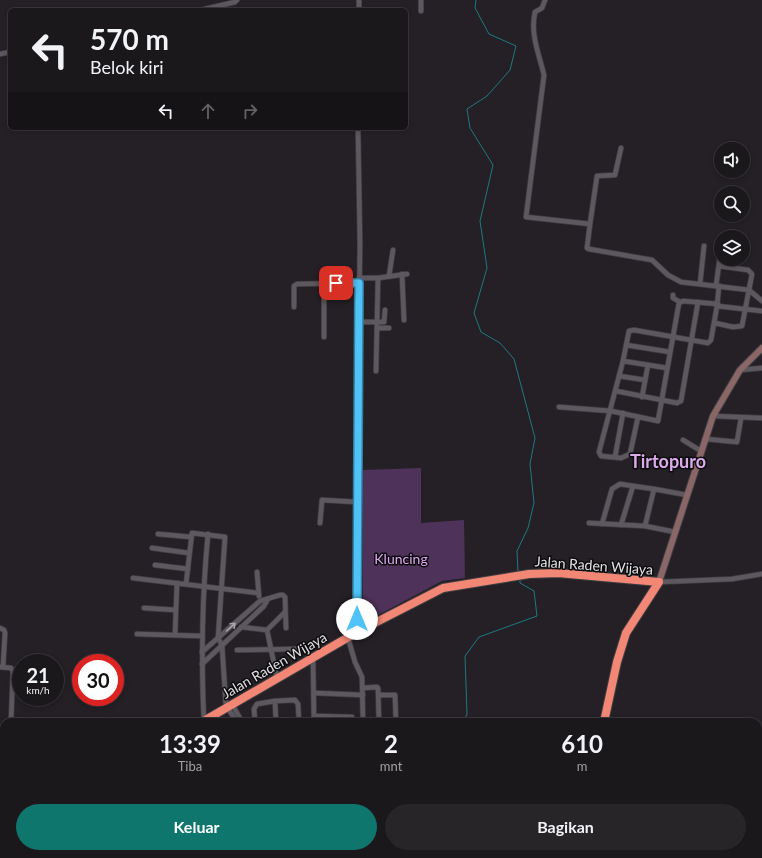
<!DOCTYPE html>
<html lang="id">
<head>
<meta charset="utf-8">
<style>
  body { margin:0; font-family:Lato,sans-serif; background:#282529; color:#f1f3f6; height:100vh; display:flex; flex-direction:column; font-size:15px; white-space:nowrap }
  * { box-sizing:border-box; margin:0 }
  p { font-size:13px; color:#a0a0a3 }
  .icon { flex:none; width:22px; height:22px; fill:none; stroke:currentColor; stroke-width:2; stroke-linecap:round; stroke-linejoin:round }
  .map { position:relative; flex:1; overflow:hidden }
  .sheet { position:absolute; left:0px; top:718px; width:762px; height:140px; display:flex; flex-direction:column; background:#1b181c; border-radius:12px 12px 0 0; box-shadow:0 2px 6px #0003,0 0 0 1px #39373b }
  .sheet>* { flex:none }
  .guide { position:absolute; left:8px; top:8px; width:400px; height:122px; border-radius:6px; box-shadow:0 2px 6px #0003,0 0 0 1px #39373b; background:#1b181c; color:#f1f3f6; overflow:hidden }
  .controls { position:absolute; left:714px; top:142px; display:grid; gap:8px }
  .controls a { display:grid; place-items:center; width:36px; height:36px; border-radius:50%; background:#1b181c; box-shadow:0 2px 6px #0003,0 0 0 1px #39373b; font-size:20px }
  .speed { position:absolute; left:12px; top:654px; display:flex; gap:8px; font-size:20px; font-weight:700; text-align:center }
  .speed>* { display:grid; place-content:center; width:52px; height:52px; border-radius:50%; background:#1b181c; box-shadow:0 2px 6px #0003,0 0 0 1px #39373b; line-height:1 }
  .speed small { font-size:10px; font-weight:400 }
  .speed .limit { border:6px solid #d22; background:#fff; color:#111 }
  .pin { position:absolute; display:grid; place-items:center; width:34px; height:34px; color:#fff; margin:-17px; border-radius:8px; box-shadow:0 2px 6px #0006 }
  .me { position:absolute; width:44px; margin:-22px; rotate:0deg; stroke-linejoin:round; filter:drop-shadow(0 0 3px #0008) }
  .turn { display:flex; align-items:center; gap:14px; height:84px; padding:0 16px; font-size:18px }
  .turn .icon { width:52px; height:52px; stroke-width:2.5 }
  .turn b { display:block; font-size:28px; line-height:34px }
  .lanes { display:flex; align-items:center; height:38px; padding:0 16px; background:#0003; justify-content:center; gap:20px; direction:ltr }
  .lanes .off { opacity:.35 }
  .eta { display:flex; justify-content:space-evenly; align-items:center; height:68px; text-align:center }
  .eta b { font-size:24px; font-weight:700; line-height:28px }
  .action { display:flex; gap:8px; margin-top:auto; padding:8px 16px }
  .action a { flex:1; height:46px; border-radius:24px; background:#0f766e; color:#fff; font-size:16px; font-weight:700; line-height:46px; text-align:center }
  .action a+a { background:#282529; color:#f1f3f6 }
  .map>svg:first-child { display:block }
  .green { fill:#4f3259 }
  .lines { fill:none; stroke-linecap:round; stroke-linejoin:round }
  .stream { stroke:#1c7b81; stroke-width:1 }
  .street-casing { stroke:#403e42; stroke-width:6 }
  .secondary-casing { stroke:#403e42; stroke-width:8 }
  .highway-casing { stroke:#403e42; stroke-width:10 }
  .street { stroke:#5d585f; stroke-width:4.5 }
  .secondary { stroke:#8a6666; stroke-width:6 }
  .highway { stroke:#f38775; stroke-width:8 }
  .oneway { stroke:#a7a3a8 }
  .route-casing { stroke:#337fa1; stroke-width:10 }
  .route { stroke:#4fc3f7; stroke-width:7 }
  .labels { text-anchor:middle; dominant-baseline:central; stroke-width:3; stroke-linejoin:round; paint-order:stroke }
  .park-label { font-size:14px; fill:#dda9f1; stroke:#0c0b0d }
  .street-label { font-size:14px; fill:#e3e1e4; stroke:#0c0b0d }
  .district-label { font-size:18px; font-weight:bold; fill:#dcacea; stroke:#0c0b0d }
</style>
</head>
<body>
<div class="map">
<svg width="762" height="858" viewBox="0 0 762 858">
  <rect width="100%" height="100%" fill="#242026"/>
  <!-- green -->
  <polygon class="green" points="421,468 421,523 464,520 465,578 442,581 363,623 363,470"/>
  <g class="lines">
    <!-- stream -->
    <g class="stream">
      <polyline points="476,0 475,8 489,34 516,46 510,70 487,96 467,109 470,128 493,165 480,221 487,268 474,313 481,332 500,343 514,359 535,438 530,464 534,503 528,528 517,551 518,572"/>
      <polyline points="461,722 464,721 467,714 465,656 479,637 537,616 534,591 520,583 520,579"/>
      <polyline points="442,854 443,858"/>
    </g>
    <!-- street casing -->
    <g class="street-casing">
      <g id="street">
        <path d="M545,0L542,8L535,12C530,34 539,54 544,75L526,217L590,224L587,248L589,249L652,260L668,275L681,282L749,290L762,301"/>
        <polyline points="201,10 235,2 237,0"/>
        <polyline points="359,10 359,0"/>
        <polyline points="421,11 421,0"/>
        <polyline points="0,54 10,52"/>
        <polyline points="358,128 360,244 357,463 359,631"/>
        <polyline points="590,224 597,176 615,175 621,148"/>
        <polyline points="402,274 404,320"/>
        <polyline points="389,276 393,250"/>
        <polyline points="359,278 378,278 407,274"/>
        <polyline points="324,283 324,337"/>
        <polyline points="700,284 704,246"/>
        <polyline points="716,286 721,249"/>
        <polyline points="673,295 673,298 680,302"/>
        <polyline points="717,306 719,286"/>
        <polyline points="294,307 294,286 297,284 359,283"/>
        <polyline points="358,322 384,322 385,310"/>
        <polyline points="715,323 733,327 742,326 752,274 748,270 719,266"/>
        <polyline points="377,328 389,328"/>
        <polyline points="626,345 670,352"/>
        <polyline points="623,361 667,368"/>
        <polyline points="740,370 762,368"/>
        <polyline points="376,371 378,278"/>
        <polyline points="619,376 645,380"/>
        <polyline points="616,391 677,403 681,401 698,302"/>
        <polyline points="642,397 648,365"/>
        <polyline points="559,407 611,411 658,421 679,303 683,301 718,304"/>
        <polyline points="713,416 762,418"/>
        <polyline points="638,417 630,454 621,458 601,456 599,452 623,361 629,331 634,330 708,343 711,340 717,306 762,311"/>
        <polyline points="706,439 737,442 741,418"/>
        <polyline points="683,440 701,451"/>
        <polyline points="615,457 623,413"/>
        <polyline points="320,523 322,500 357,502"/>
        <polyline points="589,523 645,526 675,532"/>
        <polyline points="602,524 612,489 620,484 633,486"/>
        <polyline points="621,525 633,486 654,489"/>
        <polyline points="645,526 654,489 687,495"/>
        <polyline points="158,534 191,537"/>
        <polyline points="152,548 189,553"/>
        <polyline points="155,565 188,569"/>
        <polyline points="257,572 259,596"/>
        <polyline points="133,578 258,593"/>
        <polyline points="659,582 732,579 762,574"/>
        <polyline points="186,584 192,533 225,537 218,638 222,645 226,707"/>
        <polyline points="144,608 176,610"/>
        <polyline points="241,627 267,630 285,612"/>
        <polyline points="0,628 4,630 5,633 3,667"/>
        <polyline points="267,630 277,678"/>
        <polyline points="137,634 202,636"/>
        <polyline points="175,635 177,583"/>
        <polyline points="348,638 355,662 362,677 363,722"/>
        <polyline points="237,650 296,649"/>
        <polyline points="202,652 260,601 280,595 283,595 285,597 286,628"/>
        <polyline points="313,657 314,722"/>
        <polyline points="202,664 264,606 268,599"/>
        <polyline points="0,667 11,668 13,671 11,722"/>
        <polyline points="363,688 377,687 378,688 379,722"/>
        <polyline points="315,693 363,695"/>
        <polyline points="379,695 395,695 396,722"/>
        <polyline points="232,704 242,722"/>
        <polyline points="227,707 237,722"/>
        <polyline points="314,716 352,717"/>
        <path d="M204,722C201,659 202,597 208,534"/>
        <polyline points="255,722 254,709 257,704 275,701"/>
        <polyline points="276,722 275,701 295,700 298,704 299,722"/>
        <polyline points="0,742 4,742"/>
        <polyline points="0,800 4,800"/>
        <polyline points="78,854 79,858"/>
        <polyline points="215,854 215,858"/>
        <polyline points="289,854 290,858"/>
        <polyline points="366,854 366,858"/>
        <polyline points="382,854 382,858"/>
        <polyline points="232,856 259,855 262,858"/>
        <polyline points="7,858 7,854"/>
        <polyline points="25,858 25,854"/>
        <polyline points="40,858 40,854"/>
        <polyline points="275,858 277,854"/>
        <polyline points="423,858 426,854"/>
      </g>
    </g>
    <!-- secondary casing -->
    <g class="secondary-casing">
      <polyline id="secondary" points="659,582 713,416 740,370 762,348"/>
    </g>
    <!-- highway casing -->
    <g class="highway-casing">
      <g id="highway">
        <polyline points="202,722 359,631 443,588 529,574 558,573 659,582 626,633 617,662 604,722"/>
        <polyline points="15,858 20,854"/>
        <polyline points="582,858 582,854"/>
      </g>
    </g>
    <!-- street -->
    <use href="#street" class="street"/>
    <!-- secondary -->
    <use href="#secondary" class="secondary"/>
    <!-- highway -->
    <use href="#highway" class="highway"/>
  </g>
  <!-- one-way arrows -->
  <defs><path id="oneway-shaft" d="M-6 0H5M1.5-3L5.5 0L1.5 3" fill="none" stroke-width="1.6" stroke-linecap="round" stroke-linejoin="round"/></defs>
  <use class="oneway" href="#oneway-shaft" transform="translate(231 627) rotate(-42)"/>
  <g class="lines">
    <!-- route casing -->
    <g class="route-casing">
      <polyline id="route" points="336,283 359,283 357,619"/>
    </g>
    <!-- route -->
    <use href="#route" class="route"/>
  </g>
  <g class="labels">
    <!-- park labels -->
    <g class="park-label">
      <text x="401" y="558">Kluncing</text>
    </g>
    <!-- street labels -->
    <g class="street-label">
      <text transform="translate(594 565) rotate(4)">Jalan Raden Wijaya</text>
      <text transform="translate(274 665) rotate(-30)">Jalan Raden Wijaya</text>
    </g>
    <!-- district labels -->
    <g class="district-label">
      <text x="668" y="461">Tirtopuro</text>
    </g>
  </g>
</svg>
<div class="controls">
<a><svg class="icon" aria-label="sound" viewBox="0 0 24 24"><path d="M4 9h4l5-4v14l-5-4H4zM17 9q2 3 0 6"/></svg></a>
<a><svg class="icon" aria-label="search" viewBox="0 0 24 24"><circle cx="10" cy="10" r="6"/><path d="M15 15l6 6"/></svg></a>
<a><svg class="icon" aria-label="layers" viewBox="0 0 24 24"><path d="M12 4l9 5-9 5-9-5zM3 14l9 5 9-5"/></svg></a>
</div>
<div class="speed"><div>21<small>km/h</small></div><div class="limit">30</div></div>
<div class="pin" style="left:336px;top:283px;background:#d93025"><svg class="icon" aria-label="arrive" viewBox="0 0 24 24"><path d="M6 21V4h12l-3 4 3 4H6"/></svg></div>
<svg class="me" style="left:357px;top:619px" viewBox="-20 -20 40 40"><circle r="19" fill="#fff"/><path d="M0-13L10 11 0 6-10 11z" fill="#4fc3f7"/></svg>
<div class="guide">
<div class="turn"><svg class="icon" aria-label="left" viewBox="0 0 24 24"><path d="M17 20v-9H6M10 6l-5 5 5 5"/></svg><div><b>570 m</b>Belok kiri</div></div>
<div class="lanes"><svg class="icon" aria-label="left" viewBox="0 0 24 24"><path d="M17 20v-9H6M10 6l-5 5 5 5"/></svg><svg class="icon off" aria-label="ahead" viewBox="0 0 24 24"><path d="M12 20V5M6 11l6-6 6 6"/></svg><svg class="icon off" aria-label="right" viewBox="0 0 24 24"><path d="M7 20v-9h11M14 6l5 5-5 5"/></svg></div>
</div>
<section class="sheet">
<div class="eta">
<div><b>13:39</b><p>Tiba</p></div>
<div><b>2</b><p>mnt</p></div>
<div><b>610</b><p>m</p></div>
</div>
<div class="action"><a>Keluar</a><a>Bagikan</a></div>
</section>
</div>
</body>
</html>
